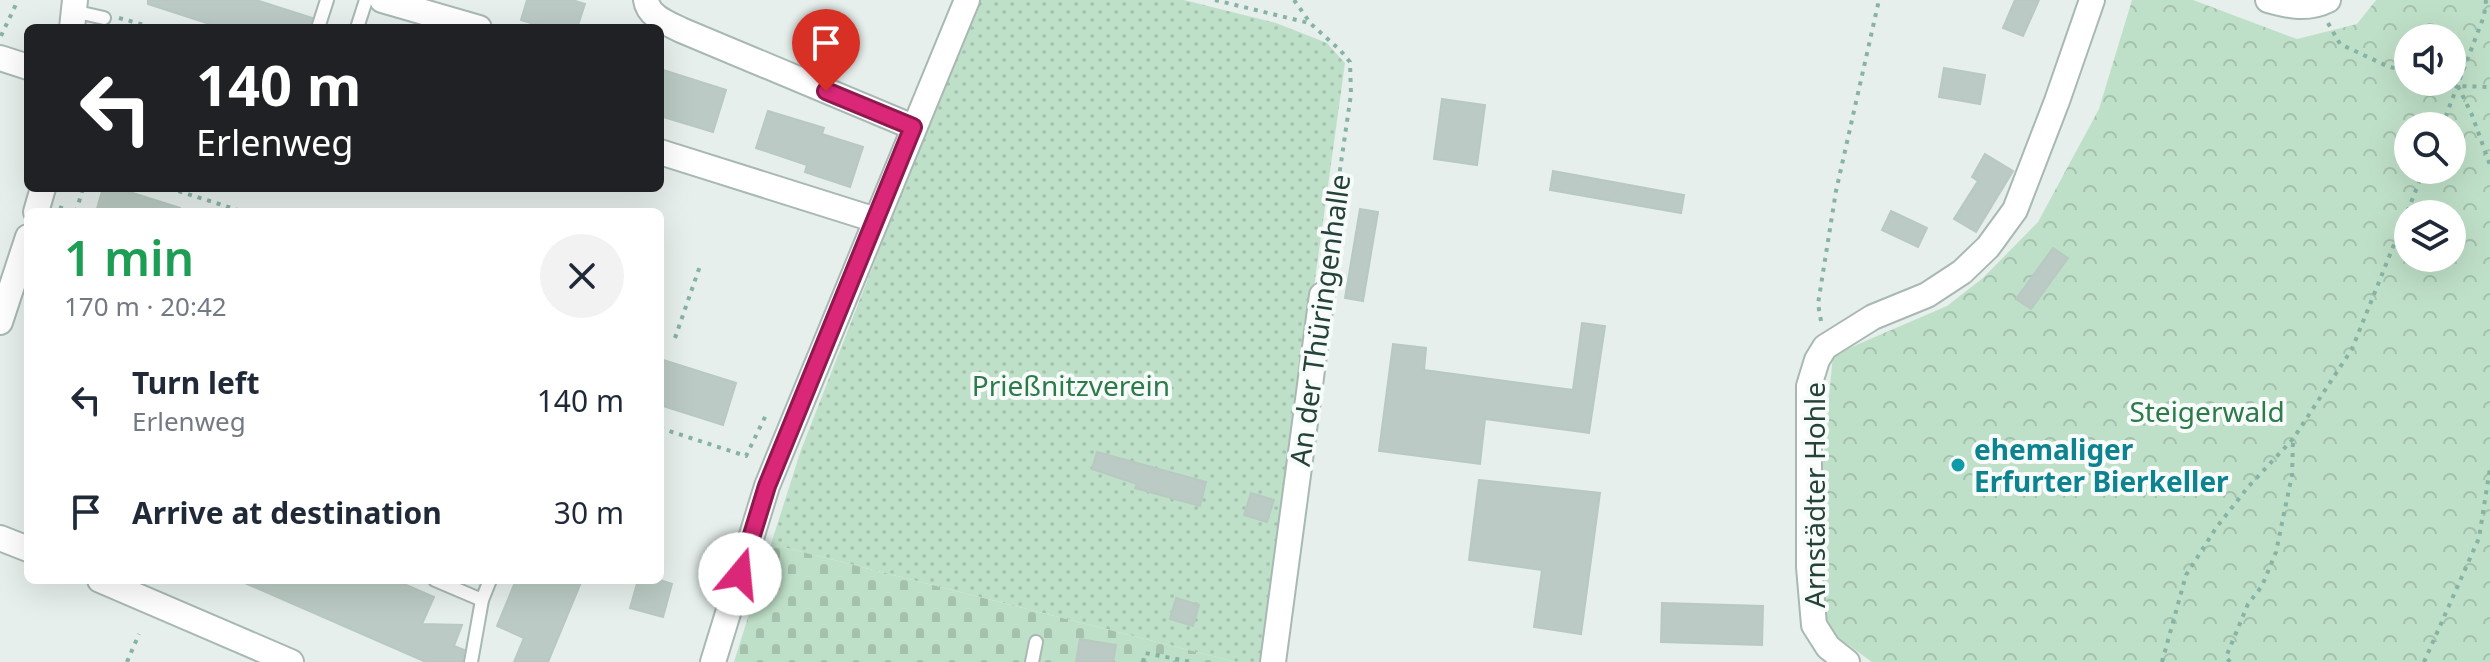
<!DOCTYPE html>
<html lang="en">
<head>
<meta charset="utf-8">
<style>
  body { margin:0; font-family:"Noto Sans",sans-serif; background:#f2f2f3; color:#1f2937; height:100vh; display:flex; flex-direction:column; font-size:30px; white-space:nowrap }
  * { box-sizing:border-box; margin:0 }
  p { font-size:26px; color:#747a83 }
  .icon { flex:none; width:44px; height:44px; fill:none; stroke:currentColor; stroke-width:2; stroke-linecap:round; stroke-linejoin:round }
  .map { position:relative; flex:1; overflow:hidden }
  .sheet { position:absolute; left:24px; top:208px; width:640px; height:376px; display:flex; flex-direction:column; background:#fff; border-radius:12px; box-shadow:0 8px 32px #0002 }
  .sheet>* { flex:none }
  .top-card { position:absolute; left:24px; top:24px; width:640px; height:168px; border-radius:12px; box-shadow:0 8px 32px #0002; background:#202124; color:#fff; overflow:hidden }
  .controls { position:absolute; left:2394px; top:24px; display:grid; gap:16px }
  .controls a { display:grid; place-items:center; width:72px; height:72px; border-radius:50%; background:#fff; box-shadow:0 8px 32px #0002; font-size:40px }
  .pin { position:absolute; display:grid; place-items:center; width:68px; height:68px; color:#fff; margin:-82px -34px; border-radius:50% 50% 50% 0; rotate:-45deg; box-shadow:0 0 8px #0007 }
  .pin .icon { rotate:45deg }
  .me { position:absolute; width:88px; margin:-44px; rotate:17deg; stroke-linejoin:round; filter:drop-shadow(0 0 6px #0008) }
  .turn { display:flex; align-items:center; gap:28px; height:168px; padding:0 40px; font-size:36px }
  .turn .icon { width:104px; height:104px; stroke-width:2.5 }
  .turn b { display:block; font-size:56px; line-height:68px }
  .round { display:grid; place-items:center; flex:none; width:84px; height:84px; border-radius:42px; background:#f2f2f3 }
  .head { display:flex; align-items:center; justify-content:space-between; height:136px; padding:0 40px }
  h1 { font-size:48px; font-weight:600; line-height:60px; color:#1e9e55 }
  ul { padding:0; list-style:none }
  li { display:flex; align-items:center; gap:24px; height:112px; padding:0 40px }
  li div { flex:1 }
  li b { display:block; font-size:30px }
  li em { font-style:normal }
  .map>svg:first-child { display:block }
  .grass { fill:url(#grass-dots) }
  .forest { fill:url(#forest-crowns); fill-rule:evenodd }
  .cemetery { fill:url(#cemetery-stones) }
  .building { fill:#bbcac4; stroke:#b8c9c2; stroke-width:2 }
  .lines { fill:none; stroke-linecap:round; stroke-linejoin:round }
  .service-casing { stroke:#a8b8b2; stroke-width:16 }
  .minor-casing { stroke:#a8b8b2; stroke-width:28 }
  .tertiary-casing { stroke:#a8b8b2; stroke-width:28 }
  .path { stroke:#86b3a5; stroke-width:4; stroke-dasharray:4 6; stroke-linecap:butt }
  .service { stroke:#fff; stroke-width:12 }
  .minor { stroke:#fff; stroke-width:24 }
  .tertiary { stroke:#fff; stroke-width:24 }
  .route-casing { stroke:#8e194d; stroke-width:20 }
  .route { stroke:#db2777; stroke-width:14 }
  .culture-dot { fill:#0f9aa8; stroke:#f7fbf9; stroke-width:3 }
  .labels { text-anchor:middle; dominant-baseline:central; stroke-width:8; stroke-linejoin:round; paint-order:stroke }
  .street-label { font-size:28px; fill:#24423a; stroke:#f7fbf9 }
  .park-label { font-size:28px; fill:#2d7a4b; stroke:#f7fbf9 }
  .culture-label { font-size:28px; font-weight:bold; fill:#0d838f; stroke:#f7fbf9; text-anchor:start }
</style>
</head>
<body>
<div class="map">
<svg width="2490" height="662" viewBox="0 0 2490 662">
  <defs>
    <pattern id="grass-dots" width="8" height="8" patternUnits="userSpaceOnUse" patternTransform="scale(2)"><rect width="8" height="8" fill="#bfe0c8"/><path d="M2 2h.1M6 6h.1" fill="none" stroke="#a4c1ad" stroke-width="1.8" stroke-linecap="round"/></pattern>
    <pattern id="forest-crowns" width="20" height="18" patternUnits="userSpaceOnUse" patternTransform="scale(2)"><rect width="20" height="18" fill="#bfe0c8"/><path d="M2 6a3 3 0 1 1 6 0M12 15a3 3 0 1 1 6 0" fill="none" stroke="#a4c1ad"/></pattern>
    <pattern id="cemetery-stones" width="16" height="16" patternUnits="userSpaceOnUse" patternTransform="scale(2)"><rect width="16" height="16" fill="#bfe0c8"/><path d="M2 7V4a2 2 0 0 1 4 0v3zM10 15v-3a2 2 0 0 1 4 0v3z" fill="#a4c1ad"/></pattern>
  </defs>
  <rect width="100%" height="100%" fill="#e6efeb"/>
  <!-- grass -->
  <polygon class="grass" points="977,0 1184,0 1276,23 1327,43 1345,63 1262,662 1236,662 771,544 801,450"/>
  <!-- forest -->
  <path class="forest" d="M2132,0H2193L2297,39L2357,24L2376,0H2490V662H1872L1829,631C1811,544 1825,443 1833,355L1947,306L1983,278L2038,222L2099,109ZM2408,38H2452V82H2408ZM2408,126H2452V170H2408ZM2408,214H2452V258H2408Z"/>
  <!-- cemetery -->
  <polygon class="cemetery" points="771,544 1236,662 734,662"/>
  <!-- building -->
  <g class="building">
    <polygon points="148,0 256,0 312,18 309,28 222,28 148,4"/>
    <polygon points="527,0 572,0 585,4 577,28 547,28 521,20"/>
    <polygon points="2015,0 2039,0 2023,36 2003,28"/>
    <polygon points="1944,68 1985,75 1980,104 1939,97"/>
    <polygon points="660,69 726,90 713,132 660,116"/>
    <polygon points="1442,99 1485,105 1477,165 1434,159"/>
    <polygon points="768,111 824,128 822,134 863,147 850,187 805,172 807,165 756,148"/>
    <polygon points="1985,154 2013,171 1976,232 1954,219 1978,181 1972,177"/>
    <polygon points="1553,171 1684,195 1681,213 1550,190"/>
    <polygon points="103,188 117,188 180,208 179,212 96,212"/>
    <polygon points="1360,209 1378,212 1363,301 1345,298"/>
    <polygon points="1891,211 1927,228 1918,247 1882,230"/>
    <polygon points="2053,248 2068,258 2031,309 2016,299"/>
    <polygon points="1582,323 1605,326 1589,433 1485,419 1480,464 1379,451 1393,344 1426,348 1424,370 1573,390"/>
    <polygon points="660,359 736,383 723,425 660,405"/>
    <polygon points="1097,452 1206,482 1200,506 1135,488 1137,484 1092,469"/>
    <polygon points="1479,480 1600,493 1581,634 1534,627 1542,570 1469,560"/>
    <polygon points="1251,493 1274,500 1267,522 1244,515"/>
    <polygon points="238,580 395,580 434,597 422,624 462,625 454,646 464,650 462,662 426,662"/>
    <polygon points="516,580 582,580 548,662 514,662 524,638 497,626"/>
    <polygon points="638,580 660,580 672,584 663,617 630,608"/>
    <polygon points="1176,598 1199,605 1193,626 1170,619"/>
    <polygon points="1662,603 1763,606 1762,645 1661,642"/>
    <polygon points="1080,639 1116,645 1113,662 1076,662"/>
  </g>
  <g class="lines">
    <!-- service casing -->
    <g class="service-casing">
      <g id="service">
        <polyline points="73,11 104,18"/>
        <polyline points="318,28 327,0"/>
        <polyline points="357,28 366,0"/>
        <polyline points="435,580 482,600"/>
        <polyline points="471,662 482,600 490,580"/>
        <polyline points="1032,662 1036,642"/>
      </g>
    </g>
    <!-- minor casing -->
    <g class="minor-casing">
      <g id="minor">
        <polyline points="382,0 479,28"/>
        <path d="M646,0C648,16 667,23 681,30L913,127"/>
        <path d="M2268,0C2289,6 2308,10 2328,0"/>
        <polyline points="72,28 75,0"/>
        <polyline points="0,58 28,67"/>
        <polyline points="660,152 876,220"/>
        <polyline points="36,212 43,188"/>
        <polyline points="0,322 28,237"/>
        <polyline points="713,662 767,486 967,0"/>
        <polyline points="1273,662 1322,295"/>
        <polyline points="1847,662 1828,647 1814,625 1809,567 1809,386 1817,360 1825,347 1873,317 1927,295 1962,272 1988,247 2015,210 2057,101 2092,0"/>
      </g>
    </g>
    <!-- tertiary casing -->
    <g class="tertiary-casing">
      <g id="tertiary">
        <polyline points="0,538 28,549"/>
        <polyline points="100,580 291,662"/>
      </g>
    </g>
    <!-- path -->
    <g class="path">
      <polyline points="1215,0 1309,23"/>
      <polyline points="1294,0 1311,24 1340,50 1350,62 1351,94 1325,273"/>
      <polyline points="119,18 155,28"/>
      <polyline points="2328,23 2340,44 2387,66 2408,72"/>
      <polyline points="1,36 18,0"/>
      <polyline points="2443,82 2458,86 2490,87"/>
      <polyline points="2458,86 2472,115 2490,165"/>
      <polyline points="2442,126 2484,16 2486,0"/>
      <polyline points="169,188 244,212"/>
      <polyline points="59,207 72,212"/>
      <polyline points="76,212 83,188"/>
      <polyline points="1821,321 1818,304 1836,191 1879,0"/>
      <polyline points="675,338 701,263"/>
      <polyline points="660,428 746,456 766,415"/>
      <polyline points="127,662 139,634"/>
      <polyline points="1143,662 1145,653 1192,662"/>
      <polyline points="2162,662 2186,575 2216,528 2248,487 2293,439 2352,349 2424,170"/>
      <polyline points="2230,662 2226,657 2248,604 2262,586 2276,552 2292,475 2293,442"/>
      <polyline points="2424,662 2479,538 2490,468"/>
    </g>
    <!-- service -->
    <use href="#service" class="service"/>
    <!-- minor -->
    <use href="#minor" class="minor"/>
    <!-- tertiary -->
    <use href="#tertiary" class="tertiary"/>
  </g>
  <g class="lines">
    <!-- route casing -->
    <g class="route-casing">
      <polyline id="route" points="740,574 767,486 913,127 826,91"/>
    </g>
    <!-- route -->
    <use href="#route" class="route"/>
  </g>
  <!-- markers -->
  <circle class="culture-dot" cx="1958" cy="465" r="8"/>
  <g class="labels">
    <!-- street labels -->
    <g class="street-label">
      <text transform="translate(1319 320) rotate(-82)">An der Thüringenhalle</text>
      <text transform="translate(1814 495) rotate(-90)">Arnstädter Hohle</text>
    </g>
    <!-- park labels -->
    <g class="park-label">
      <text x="1071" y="385">Prießnitzverein</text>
      <text x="2207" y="411">Steigerwald</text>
    </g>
    <!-- culture labels -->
    <g class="culture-label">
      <text x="1974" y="449">ehemaliger<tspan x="1974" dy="32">Erfurter Bierkeller</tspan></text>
    </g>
  </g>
</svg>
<div class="controls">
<a><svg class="icon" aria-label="sound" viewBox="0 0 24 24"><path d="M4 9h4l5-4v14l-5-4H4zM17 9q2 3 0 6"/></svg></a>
<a><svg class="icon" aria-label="search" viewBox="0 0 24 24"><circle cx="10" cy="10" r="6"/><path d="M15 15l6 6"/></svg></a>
<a><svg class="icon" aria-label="layers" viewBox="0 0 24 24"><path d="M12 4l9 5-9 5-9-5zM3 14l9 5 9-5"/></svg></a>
</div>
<div class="pin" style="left:826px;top:91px;background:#d93025"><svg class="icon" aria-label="arrive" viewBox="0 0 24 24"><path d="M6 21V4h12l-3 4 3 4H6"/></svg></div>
<svg class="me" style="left:740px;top:574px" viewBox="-20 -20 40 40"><circle r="19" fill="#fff"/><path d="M0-13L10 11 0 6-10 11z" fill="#db2777"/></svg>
<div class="top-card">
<div class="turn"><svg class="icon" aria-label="left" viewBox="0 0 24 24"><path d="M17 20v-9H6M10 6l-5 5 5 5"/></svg><div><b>140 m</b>Erlenweg</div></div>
</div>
<section class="sheet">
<div class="head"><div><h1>1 min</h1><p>170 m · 20:42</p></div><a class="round"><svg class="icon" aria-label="close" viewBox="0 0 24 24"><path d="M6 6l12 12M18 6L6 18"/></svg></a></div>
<ul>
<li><svg class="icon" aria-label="left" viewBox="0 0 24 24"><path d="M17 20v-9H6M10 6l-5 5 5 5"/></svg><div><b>Turn left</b><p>Erlenweg</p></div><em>140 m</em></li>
<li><svg class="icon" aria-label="arrive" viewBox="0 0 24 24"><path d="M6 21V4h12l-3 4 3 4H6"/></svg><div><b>Arrive at destination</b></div><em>30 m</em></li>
</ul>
</section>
</div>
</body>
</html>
